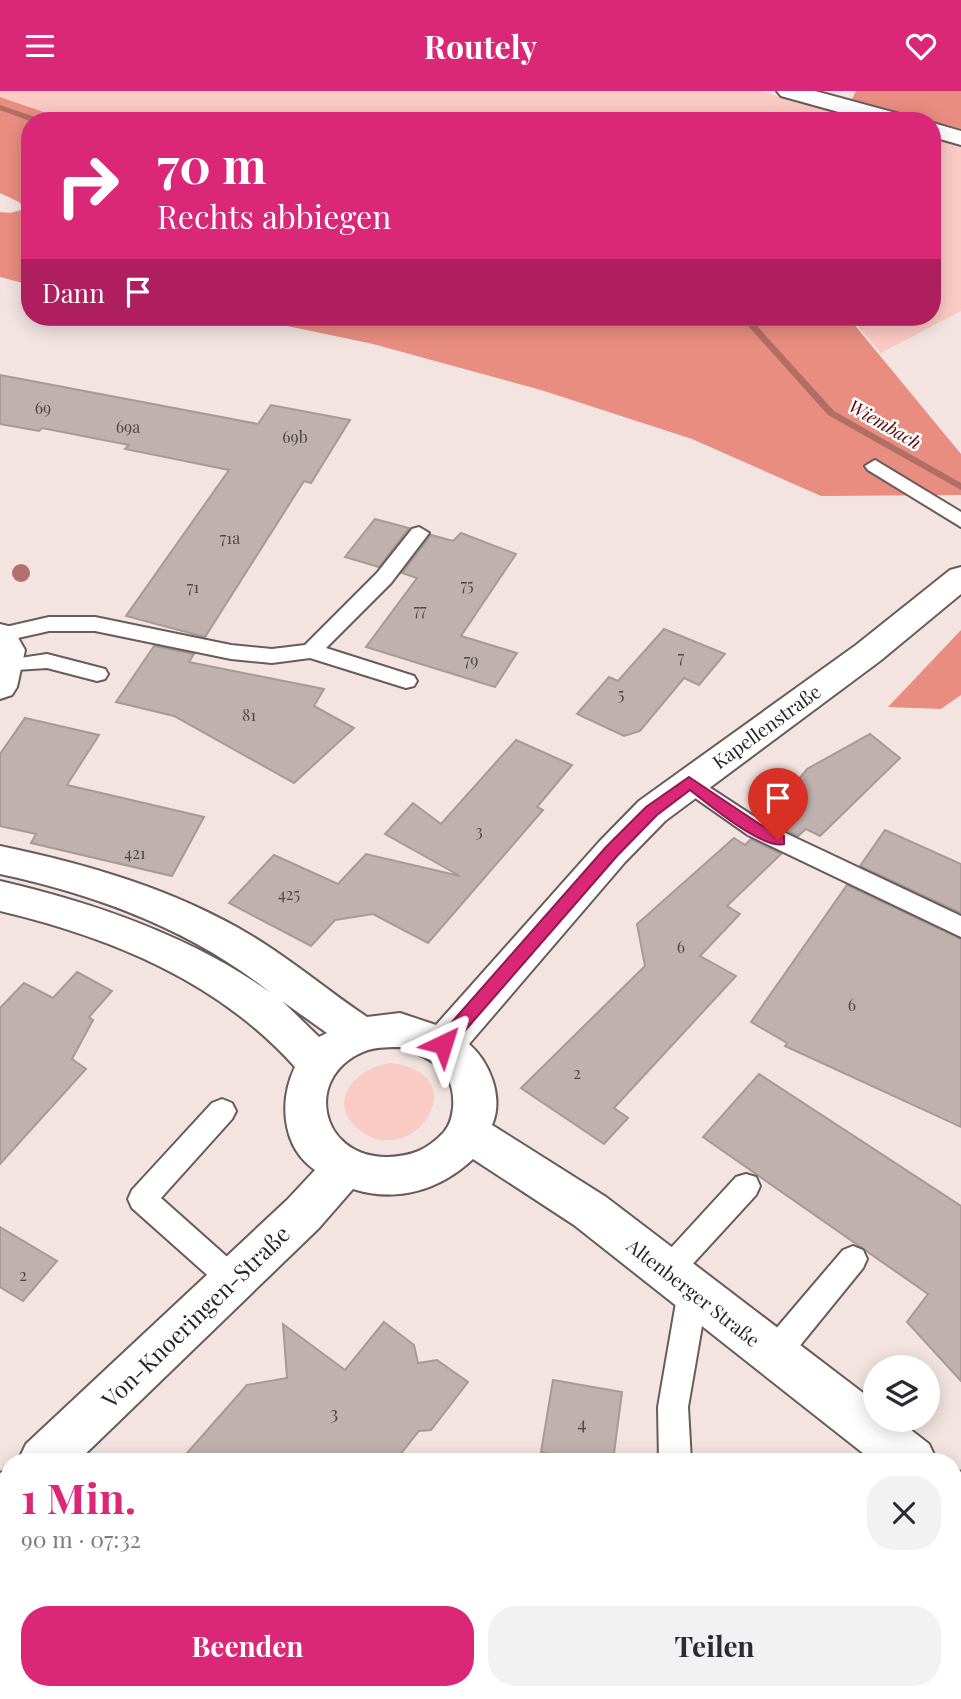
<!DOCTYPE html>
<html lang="de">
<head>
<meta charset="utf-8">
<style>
  body { margin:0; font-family:"Playfair Display",serif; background:#f2f2f3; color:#2b2b33; height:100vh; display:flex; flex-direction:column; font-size:26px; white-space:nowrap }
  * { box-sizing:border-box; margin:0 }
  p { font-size:23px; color:#7c7c81 }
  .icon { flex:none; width:38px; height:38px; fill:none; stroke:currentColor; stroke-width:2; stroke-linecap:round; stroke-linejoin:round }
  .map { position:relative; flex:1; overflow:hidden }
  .drawer { position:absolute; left:0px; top:1362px; width:962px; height:247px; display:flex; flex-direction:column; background:#fff; border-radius:28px 28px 0 0; box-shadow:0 4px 18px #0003 }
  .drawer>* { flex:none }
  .banner { position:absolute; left:21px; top:21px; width:920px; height:214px; border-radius:28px; box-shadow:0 4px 18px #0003; background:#db2777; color:#fff; overflow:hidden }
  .controls { position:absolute; left:863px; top:1264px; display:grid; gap:14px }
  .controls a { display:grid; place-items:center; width:77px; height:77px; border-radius:50%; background:#fff; box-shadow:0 4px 18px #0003; font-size:35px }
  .pin { position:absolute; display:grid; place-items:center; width:60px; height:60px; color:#fff; margin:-72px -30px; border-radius:50% 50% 50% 0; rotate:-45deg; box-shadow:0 0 7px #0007 }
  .pin .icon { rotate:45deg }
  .me { position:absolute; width:77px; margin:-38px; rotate:41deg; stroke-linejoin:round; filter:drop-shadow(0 0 5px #0008) }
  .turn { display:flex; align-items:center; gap:24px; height:147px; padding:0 21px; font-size:32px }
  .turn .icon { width:91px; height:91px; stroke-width:2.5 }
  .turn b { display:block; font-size:49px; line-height:60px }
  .then { display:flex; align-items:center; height:66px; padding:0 21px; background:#0003; gap:14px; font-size:26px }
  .round { display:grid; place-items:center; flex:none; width:74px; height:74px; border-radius:28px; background:#f2f2f3 }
  .summary { display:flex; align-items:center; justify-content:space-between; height:119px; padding:0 21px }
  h1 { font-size:42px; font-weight:700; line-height:52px; color:#db2777 }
  .cta { display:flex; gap:14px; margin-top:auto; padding:14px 21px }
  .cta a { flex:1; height:80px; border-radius:28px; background:#db2777; color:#fff; font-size:28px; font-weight:700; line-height:80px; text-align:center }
  .cta a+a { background:#f2f2f3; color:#2b2b33 }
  header { display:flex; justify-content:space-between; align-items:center; height:91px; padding:0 21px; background:#db2777; color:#fff; font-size:32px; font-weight:700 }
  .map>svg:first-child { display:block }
  .green { fill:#facbc4 }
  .forest { fill:#e98d80 }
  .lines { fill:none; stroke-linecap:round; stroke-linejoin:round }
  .stream { fill:#b06e65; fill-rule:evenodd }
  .building { fill:#bfb1ae; stroke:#a79997; stroke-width:2 }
  .service-casing { stroke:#685b59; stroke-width:4 }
  .minor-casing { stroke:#685b59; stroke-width:4 }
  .secondary-casing { stroke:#685b59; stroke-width:4 }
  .service { fill:#fff; fill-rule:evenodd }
  .minor { fill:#fff; fill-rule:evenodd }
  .secondary { fill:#fff; fill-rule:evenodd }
  .tree { fill:#b36f6c }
  .route { fill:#db2777; stroke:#8e194d; stroke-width:2 }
  .labels { text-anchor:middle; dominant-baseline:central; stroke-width:5; stroke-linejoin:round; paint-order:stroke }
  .number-label { font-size:16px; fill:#4e4746 }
  .far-water-label { font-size:18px; font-style:italic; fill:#5e0a07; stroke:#fff }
  .street-label { font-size:19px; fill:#292423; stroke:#fff }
  .near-number-label { font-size:19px; fill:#4e4746 }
  .near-street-label { font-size:23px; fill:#292423; stroke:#fff }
</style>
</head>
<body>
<header><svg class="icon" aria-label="menu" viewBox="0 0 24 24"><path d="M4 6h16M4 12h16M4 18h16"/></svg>Routely<svg class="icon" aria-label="heart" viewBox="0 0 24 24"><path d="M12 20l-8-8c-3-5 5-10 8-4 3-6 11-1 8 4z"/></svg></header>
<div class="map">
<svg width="961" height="1608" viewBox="0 0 961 1608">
  <rect width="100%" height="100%" fill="#f3e4e1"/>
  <!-- green -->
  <g class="green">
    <polygon points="0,0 759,0 870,30 70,30 0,6"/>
    <polygon points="933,47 961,54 961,220 881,262 850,226 933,226"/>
    <path d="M391,972C480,983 411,1083 358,1038C324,1008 359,976 391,972Z"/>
    <polygon points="569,1600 755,1600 774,1608 564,1608"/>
  </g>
  <!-- forest -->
  <g class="forest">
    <polygon points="856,0 961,0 961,38 852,8"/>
    <polygon points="0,6 70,30 30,30 30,194 0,186 0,121 10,122 25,118 19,111 0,102"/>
    <polygon points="244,226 848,226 961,363 961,404 821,405 692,348 541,299 373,253"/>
    <polygon points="961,539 961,604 941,618 888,616"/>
  </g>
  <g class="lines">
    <!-- stream -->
    <g class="stream">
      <polygon points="0,14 41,28 42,30 30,30 0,19"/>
      <polygon points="740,226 749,226 834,320 961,392 961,399 828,324"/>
      <polygon points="884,1600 901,1600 903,1608 885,1608"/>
    </g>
  </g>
  <!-- building -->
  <g class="building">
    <polygon points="0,284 258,333 271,314 350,329 311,392 304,390 205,546 126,525 229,379 125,358 129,354 42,337 39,340 0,333"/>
    <polygon points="375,428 409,437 379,476 345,466"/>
    <polygon points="461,442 516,463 461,545 517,562 495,596 366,556 417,487 402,482 431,444 453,450"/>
    <polygon points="664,538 725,563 699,594 684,587 640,640 624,645 577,623 609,586 618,590"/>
    <polygon points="154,555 194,563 189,571 324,598 314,615 354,637 294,692 174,625 116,611"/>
    <polygon points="25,627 99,644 67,694 204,726 172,785 31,752 36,743 0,735 0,663"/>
    <polygon points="870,643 900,667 820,745 806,738 798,745 765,730 807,678"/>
    <polygon points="516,649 572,674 537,716 543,719 428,852 373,823 335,829 311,855 229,812 274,764 338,793 366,763 460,785 385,743 413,712 441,733"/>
    <polygon points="885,739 961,773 961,822 860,775"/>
    <polygon points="734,747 745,754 751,748 781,763 727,815 740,823 700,865 736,885 614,1017 628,1027 604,1053 521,997 645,875 637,833"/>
    <polygon points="847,794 961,848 961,1036 785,955 787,952 751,931"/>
    <polygon points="77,881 112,900 89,926 93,929 72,968 86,978 0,1073 0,917 24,892 53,907"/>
    <polygon points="759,983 961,1115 961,1290 907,1231 928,1203 703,1046"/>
    <polygon points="0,1136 57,1170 23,1210 0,1196"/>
    <polygon points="384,1231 414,1254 418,1272 437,1269 468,1291 431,1339 419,1340 395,1370 180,1370 247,1294 287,1287 283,1233 345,1279"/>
    <polygon points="553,1289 622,1301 613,1370 593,1370 541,1361"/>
  </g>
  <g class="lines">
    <!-- service casing -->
    <g class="service-casing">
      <g id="service">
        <polygon points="875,369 961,421 961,436 868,379 865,375"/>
        <polygon points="419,436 429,442 426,446 391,492 326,557 414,585 417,590 414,595 406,597 310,567 272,572 231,568 95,540 49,540 0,551 1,537 49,526 95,526 231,554 272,558 305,554 377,482 412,438"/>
        <polygon points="47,563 105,578 108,583 105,588 97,590 47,577 0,580 0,570"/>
        <polygon points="689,683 764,732 961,825 961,846 748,744 681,697 677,691 681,685"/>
        <polygon points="222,1008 232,1012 236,1020 232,1028 161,1107 243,1180 248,1189 243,1198 233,1202 223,1198 132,1117 128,1108 132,1099 212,1012"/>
        <polygon points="746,1083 756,1086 760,1095 756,1104 678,1189 668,1193 658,1189 653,1180 658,1171 736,1086"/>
        <polygon points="853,1155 863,1159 867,1168 863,1177 785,1273 774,1277 763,1273 759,1263 763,1253 843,1159"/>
        <polygon points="693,1187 703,1190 708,1200 688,1316 691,1370 659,1370 658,1316 678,1200 683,1190"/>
        <polygon points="0,1506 9,1510 9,1549 0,1545"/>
        <polygon points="706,1600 740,1600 742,1608 708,1608"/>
      </g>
    </g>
    <!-- minor casing -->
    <g class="minor-casing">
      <g id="minor">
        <polygon points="777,0 815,0 907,25 911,30 871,30 781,5"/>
        <polygon points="933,32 961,40 961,54 933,46"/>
        <polygon points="0,533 12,536 25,559 17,596 12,604 0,608"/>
      </g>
    </g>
    <!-- secondary casing -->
    <g class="secondary-casing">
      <g id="secondary">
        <path d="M961,476V503L880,570L665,730L625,771L469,953C490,971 504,1007 492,1034L606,1106L875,1311V1328H897L929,1353L937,1370H873L574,1134L473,1068C440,1099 397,1112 353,1098L319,1137L78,1370H18L26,1353L287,1109L315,1079C281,1056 279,1009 295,976C218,890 110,846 0,820V790C95,812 191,845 271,902C192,839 98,804 0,783V755C87,773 176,799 252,845C292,869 328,900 367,926L400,922L436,934L599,751L639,710L856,554L950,479ZM282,910L327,942L319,946ZM400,956C432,967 456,979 453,1017C452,1026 450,1034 444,1041C427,1059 412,1065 388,1066C318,1067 302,982 368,959C378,956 390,956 400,956Z"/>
        <polygon points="9,1378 9,1433 0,1437 0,1382"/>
        <polygon points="954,1378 961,1381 961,1434 954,1431"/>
      </g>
    </g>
    <!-- service -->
    <use href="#service" class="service"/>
    <!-- minor -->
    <use href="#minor" class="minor"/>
    <!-- secondary -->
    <use href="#secondary" class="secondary"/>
  </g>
  <!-- trees -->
  <circle class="tree" cx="21" cy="482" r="9"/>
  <!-- route -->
  <path class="route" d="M689,686L761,734L784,745V753C763,759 707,712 690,699L657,724L617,765L449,958H437L435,953L437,948L606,756L646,716Z"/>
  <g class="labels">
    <!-- number labels -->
    <g class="number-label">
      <text x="43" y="316">69</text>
      <text x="128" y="335">69a</text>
      <text x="295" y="345">69b</text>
      <text x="230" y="446">71a</text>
      <text x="467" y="493">75</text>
      <text x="193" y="495">71</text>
      <text x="420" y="518">77</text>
      <text x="681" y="565">7</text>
      <text x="471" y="568">79</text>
      <text x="621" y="602">5</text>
      <text x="249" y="623">81</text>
      <text x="479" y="739">3</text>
      <text x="135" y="761">421</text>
      <text x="289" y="802">425</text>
      <text x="681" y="855">6</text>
      <text x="852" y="913">6</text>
      <text x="577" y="981">2</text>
      <text x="23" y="1183">2</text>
    </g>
    <!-- far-water labels -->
    <g class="far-water-label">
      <text transform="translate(885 333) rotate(30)">Wiembach</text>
    </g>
    <!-- street labels -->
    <g class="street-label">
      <text transform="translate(766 635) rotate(-36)">Kapellenstraße</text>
      <text transform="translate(694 1201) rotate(38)">Altenberger Straße</text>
    </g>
    <!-- near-number labels -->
    <g class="near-number-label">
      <text x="334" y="1321">3</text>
      <text x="582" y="1331">4</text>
    </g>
    <!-- near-street labels -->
    <g class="near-street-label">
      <text transform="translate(195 1225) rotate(-44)">Von-Knoeringen-Straße</text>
    </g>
  </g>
</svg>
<div class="controls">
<a><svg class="icon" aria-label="layers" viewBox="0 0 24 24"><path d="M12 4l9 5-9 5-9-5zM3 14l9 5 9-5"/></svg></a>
</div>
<div class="pin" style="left:778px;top:749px;background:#d93025"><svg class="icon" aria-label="arrive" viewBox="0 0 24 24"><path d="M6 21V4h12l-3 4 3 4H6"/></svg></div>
<svg class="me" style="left:443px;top:953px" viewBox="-20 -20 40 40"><path d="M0-17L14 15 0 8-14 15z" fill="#db2777" stroke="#fff" stroke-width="4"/></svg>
<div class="banner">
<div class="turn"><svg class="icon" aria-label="right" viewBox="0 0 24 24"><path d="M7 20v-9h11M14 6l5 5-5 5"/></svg><div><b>70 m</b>Rechts abbiegen</div></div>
<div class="then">Dann<svg class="icon" aria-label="arrive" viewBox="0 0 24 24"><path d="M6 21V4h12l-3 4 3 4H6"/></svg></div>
</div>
<section class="drawer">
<div class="summary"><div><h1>1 Min.</h1><p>90 m · 07:32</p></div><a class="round"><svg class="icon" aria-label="close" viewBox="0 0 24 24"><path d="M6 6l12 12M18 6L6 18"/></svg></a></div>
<div class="cta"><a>Beenden</a><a>Teilen</a></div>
</section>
</div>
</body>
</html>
